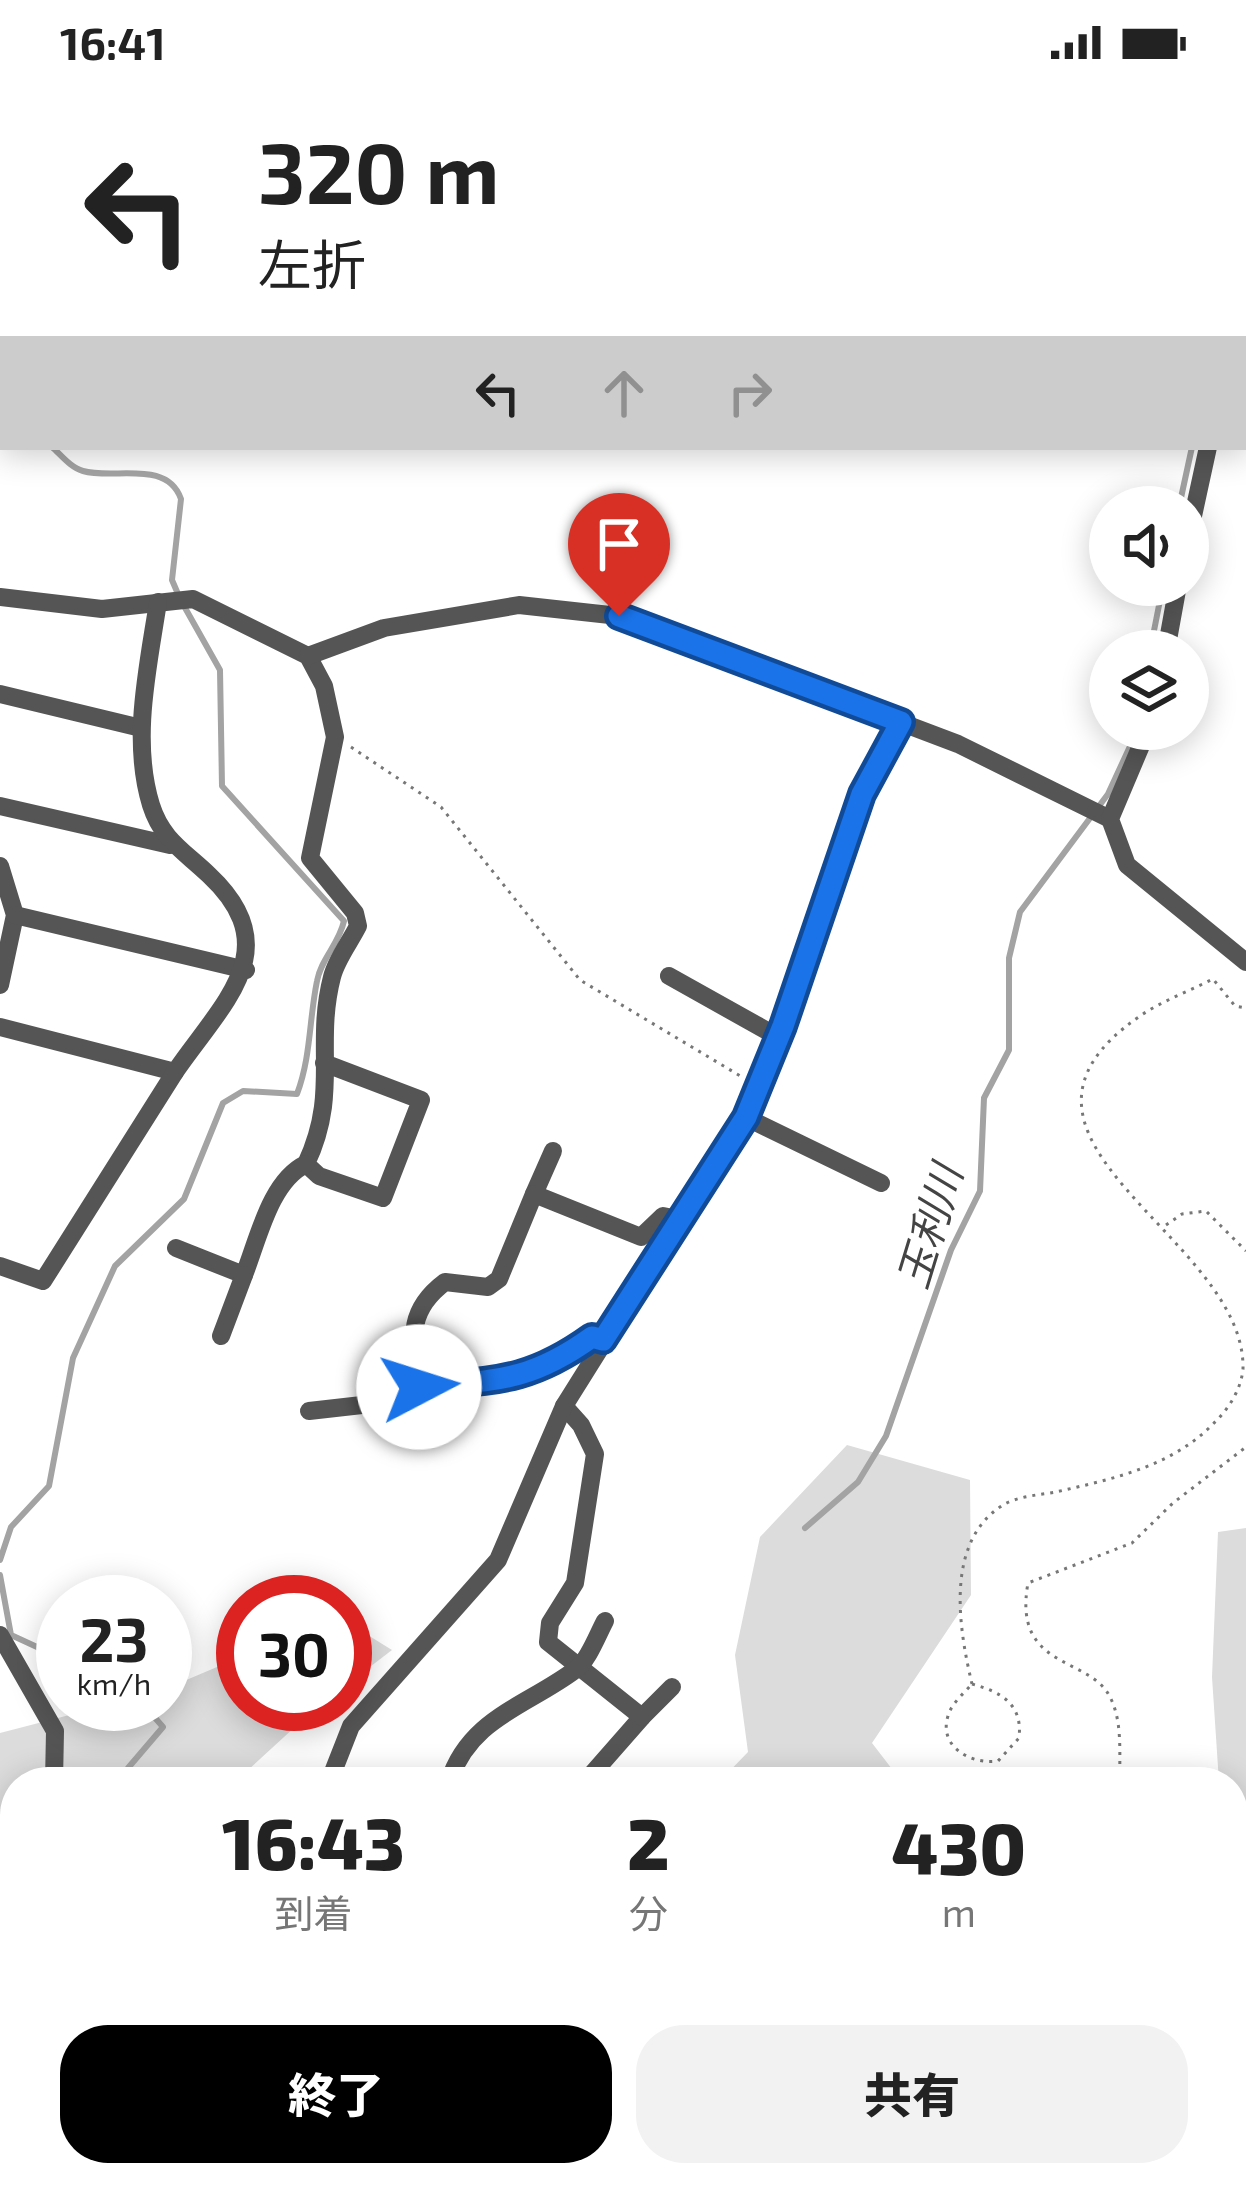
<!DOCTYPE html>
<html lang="ja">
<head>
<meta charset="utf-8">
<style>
  body { margin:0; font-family:"Exo 2","Noto Sans JP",sans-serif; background:#f2f2f2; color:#222; height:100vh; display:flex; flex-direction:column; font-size:45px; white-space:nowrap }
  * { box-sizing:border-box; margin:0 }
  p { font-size:39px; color:#767676 }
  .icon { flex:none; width:66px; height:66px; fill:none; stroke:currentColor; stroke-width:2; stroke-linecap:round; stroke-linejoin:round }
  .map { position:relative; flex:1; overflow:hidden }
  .panel { position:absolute; left:0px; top:1683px; width:1248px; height:420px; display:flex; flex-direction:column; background:#fff; border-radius:48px 48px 0 0; box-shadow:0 6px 30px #0003 }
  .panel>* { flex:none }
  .hud { position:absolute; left:0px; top:0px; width:1248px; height:366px; box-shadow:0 6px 30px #0003; background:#fff; color:#222; overflow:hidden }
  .tools { position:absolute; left:1089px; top:402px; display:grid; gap:24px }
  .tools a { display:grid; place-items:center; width:120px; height:120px; border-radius:50%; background:#fff; box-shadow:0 6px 30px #0003; font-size:60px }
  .speed { position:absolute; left:36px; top:1491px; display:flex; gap:24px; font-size:60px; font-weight:700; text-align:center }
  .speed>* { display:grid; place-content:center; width:156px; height:156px; border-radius:50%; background:#fff; box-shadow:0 6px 30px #0003; line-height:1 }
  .speed small { font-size:30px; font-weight:400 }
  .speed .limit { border:18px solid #d22; background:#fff; color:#111 }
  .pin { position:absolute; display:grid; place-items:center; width:102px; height:102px; color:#fff; margin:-123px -51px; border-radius:50% 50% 50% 0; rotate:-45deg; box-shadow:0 0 12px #0007 }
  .pin .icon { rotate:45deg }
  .me { position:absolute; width:132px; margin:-66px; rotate:85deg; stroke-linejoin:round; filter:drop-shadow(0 0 9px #0008) }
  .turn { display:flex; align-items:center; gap:42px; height:252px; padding:0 60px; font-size:54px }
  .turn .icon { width:156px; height:156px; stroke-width:2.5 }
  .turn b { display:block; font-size:84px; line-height:102px }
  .lanes { display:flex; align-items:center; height:114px; padding:0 60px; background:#0003; justify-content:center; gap:60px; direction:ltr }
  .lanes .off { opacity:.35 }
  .eta { display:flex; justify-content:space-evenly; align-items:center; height:204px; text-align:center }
  .eta b { font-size:72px; font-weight:800; line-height:84px }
  .primary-button { display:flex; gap:24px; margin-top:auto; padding:24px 60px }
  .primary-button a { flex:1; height:138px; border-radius:48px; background:#000; color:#fff; font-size:48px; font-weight:800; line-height:138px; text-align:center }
  .primary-button a+a { background:#f2f2f2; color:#222 }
  .status { display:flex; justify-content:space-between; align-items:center; height:84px; padding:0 60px; background:#fff; direction:ltr }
  .status svg { height:33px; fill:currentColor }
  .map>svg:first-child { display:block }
  .green { fill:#dcdcdc }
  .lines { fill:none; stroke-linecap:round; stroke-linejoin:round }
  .stream { stroke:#a3a3a3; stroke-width:6 }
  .path { stroke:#777; stroke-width:3; stroke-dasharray:3 6; stroke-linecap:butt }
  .minor { stroke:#555; stroke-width:18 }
  .route-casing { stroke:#114b97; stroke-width:30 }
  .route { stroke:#1a73e8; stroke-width:21 }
  .labels { text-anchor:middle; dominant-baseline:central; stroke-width:9; stroke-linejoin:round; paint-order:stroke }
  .water-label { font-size:42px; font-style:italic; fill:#444; stroke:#fff }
</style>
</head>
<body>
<div class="status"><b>16:41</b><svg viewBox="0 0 49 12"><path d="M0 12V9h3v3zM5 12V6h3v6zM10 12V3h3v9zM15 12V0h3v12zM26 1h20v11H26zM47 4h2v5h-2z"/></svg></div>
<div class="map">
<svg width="1246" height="2103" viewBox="0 0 1246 2103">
  <rect width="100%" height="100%" fill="#fff"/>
  <!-- green -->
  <g class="green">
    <polygon points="847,1361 970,1396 971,1511 872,1659 902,1698 719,1698 748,1668 735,1571 760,1453"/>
    <polygon points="1246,1444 1246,2103 0,2103 0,1649 112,1620 165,1620 165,1605 243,1572 243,1620 320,1620 235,1698 15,1698 15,2088 1233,2088 1233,1698 1219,1698 1212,1593 1218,1448"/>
    <polygon points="345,1537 392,1566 345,1602"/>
  </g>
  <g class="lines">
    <!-- stream -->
    <g class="stream">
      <polyline points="1245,175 1246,173"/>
      <polyline points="0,323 3,325"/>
      <path d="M52,363C61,371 71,384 83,387C114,396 167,375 181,415L172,496L178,510"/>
      <polyline points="1179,423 1192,363"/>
      <polyline points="1150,567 1163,501"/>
      <polyline points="805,1444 858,1398 886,1352 951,1166 980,1107 984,1014 1009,966 1009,874 1020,828 1108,710 1138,645"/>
      <path d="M0,1476L11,1443L49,1402L73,1274L115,1182L184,1115L223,1019L243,1007L297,1010C311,973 309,936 317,897C321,875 339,860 344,837L222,702L220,586L184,522"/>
      <polyline points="0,1491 11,1551 63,1575"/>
      <polyline points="132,1698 128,1684 163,1643 143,1620"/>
      <polyline points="13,1857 15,1855"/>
    </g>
    <!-- path -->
    <g class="path">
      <polyline points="423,0 433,3"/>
      <polyline points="265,3 265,0"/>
      <polyline points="980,3 984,0"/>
      <polyline points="351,663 441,723 580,896 742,993"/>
      <polyline points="1166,1141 1182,1130 1206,1127 1246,1167"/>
      <path d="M972,1600C959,1545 944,1458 1003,1421C1018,1412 1039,1411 1056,1408C1112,1395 1171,1383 1213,1340C1228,1326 1241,1306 1243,1285C1246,1152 962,1055 1140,932C1162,917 1189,907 1213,895L1235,922L1246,924"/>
      <path d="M972,1600C1001,1608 1023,1620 1019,1654L998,1677C972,1681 938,1663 948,1632C951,1620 964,1609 972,1600Z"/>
      <path d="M1120,1698C1119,1670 1123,1638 1110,1613C1090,1572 1012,1586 1028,1499L1132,1459L1173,1419L1246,1363"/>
    </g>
    <!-- minor -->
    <g class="minor">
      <polyline points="1059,0 1066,3"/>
      <polyline points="563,3 564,0"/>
      <polyline points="1190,3 1191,0"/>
      <polyline points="1245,108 1246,109"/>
      <polyline points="1245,224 1246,221"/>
      <polyline points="1188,455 1208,363"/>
      <path d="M0,513L102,525L193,515L308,572L324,602L335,653L310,774L355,829L358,842C350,858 336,876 332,893C314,963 340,1008 306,1080L319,1092L383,1114L421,1016L324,979"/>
      <polyline points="1166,567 1178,501"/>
      <polyline points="308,572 384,544 519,521 619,532 958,660 1110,735"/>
      <polyline points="0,610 141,644"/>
      <polyline points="1148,645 1110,735 1127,781 1246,878"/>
      <polyline points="0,722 170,761"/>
      <polyline points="0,782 15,831 0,901"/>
      <polyline points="15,831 246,886"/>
      <polyline points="669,892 778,953"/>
      <path d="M0,943L175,988C223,918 288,865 209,791C184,767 162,756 151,721C131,656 148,584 158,518"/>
      <polyline points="745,1033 881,1099"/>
      <polyline points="534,1110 553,1067"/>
      <path d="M176,1164L244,1191C258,1156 270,1097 306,1080"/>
      <polyline points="0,1182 43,1197 175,988"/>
      <polyline points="221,1252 244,1191"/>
      <path d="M603,1256L592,1253C528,1299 495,1296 419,1302C413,1257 405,1228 445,1198L488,1203L499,1195L534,1110L641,1153L663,1132L678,1135"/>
      <polyline points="564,1322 581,1341 595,1370 575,1499 550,1539 548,1558 642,1633 585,1698"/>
      <polyline points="309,1327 362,1321 419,1302"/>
      <polyline points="0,1551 55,1647 54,1698"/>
      <polyline points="642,1633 672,1603"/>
      <polyline points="329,1698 351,1642 498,1476 564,1322 745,1033 783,942 862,709 901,637"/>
      <path d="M449,1698C469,1634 527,1622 575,1586C588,1577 597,1552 605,1537"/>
      <polyline points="0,1815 15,1792"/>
      <polyline points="0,2004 15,1999"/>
      <polyline points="1146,2088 1184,2103"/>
      <polyline points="430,2103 432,2088"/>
      <polyline points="1112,2103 1140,2088"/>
    </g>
  </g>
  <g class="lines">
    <!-- route casing -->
    <g class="route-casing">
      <path id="route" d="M419,1303C494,1296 528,1299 592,1253L603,1256L746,1033L783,942L862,710L901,638L619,532"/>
    </g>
    <!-- route -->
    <use href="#route" class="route"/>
  </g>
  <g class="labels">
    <!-- water labels -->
    <g class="water-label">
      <text transform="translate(928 1142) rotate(-73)">玉利川</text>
    </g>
  </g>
</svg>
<div class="tools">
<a><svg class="icon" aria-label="sound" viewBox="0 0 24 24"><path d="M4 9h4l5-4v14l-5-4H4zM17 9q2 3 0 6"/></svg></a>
<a><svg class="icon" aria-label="layers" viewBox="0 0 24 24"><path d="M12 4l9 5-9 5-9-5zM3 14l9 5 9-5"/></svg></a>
</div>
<div class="speed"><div>23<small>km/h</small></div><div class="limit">30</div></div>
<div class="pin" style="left:619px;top:532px;background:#d93025"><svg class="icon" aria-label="arrive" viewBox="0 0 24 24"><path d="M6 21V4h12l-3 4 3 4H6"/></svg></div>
<svg class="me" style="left:419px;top:1303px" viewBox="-20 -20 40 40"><circle r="19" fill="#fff"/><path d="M0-13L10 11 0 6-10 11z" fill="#1a73e8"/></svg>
<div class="hud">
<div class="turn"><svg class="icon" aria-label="left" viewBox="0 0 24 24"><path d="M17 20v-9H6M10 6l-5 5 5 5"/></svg><div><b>320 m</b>左折</div></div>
<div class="lanes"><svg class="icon" aria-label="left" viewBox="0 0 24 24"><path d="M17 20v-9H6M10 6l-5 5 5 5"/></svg><svg class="icon off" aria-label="ahead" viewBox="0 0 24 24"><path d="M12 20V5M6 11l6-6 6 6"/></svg><svg class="icon off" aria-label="right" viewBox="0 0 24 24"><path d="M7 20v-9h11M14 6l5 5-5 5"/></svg></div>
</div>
<section class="panel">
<div class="eta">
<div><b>16:43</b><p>到着</p></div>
<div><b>2</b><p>分</p></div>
<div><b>430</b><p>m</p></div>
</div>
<div class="primary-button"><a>終了</a><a>共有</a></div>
</section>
</div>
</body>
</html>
